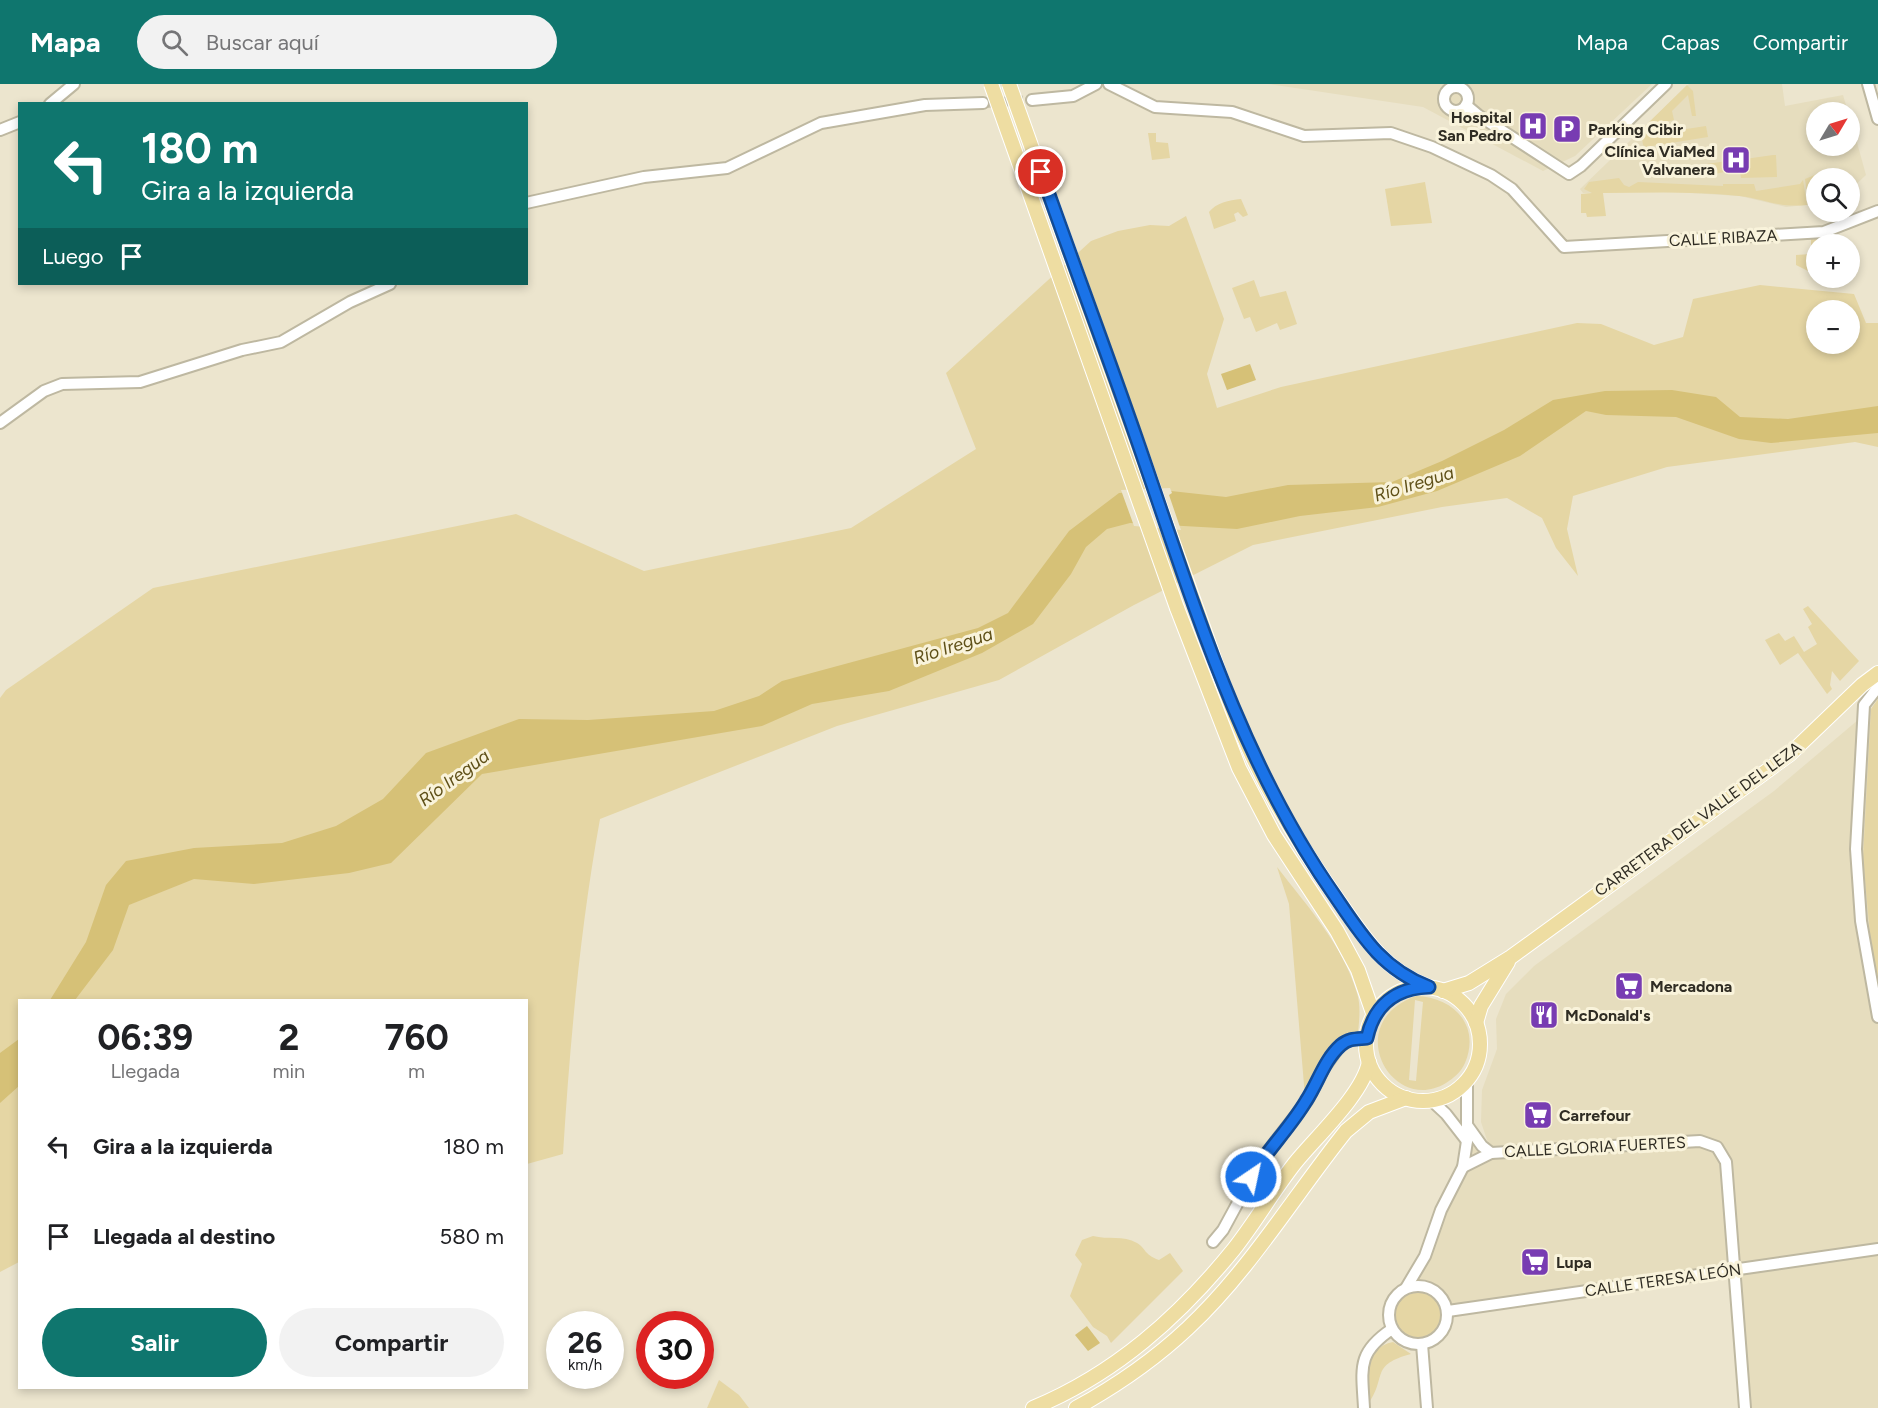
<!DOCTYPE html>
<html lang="es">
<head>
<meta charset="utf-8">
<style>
  body { margin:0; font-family:Figtree,sans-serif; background:#f2f2f2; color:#202124; height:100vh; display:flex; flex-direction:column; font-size:22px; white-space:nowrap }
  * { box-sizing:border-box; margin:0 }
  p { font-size:20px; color:#757577 }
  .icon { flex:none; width:33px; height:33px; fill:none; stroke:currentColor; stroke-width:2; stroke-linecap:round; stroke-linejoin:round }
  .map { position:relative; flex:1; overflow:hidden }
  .details { position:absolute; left:18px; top:915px; width:510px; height:390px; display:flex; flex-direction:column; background:#fff; border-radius:0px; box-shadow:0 3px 9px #0003 }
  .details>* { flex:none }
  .hud { position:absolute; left:18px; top:18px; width:510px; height:183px; border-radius:0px; box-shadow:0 3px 9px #0003; background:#0f766e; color:#fff; overflow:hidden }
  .needle { width:39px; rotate:52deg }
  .controls { position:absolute; left:1806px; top:18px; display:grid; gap:12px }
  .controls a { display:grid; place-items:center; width:54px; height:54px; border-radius:50%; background:#fff; box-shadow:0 3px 9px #0003; font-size:30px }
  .speed { position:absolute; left:546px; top:1227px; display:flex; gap:12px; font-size:30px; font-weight:700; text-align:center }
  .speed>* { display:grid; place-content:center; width:78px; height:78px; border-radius:50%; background:#fff; box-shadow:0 3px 9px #0003; line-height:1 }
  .speed small { font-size:15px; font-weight:400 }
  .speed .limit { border:9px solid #d22; background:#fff; color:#111 }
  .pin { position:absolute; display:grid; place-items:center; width:51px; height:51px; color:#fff; margin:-26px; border:3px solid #fff; border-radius:50%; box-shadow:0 2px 6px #0007 }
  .me { position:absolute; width:66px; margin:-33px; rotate:34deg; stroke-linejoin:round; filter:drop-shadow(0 0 4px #0008) }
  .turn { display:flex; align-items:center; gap:21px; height:126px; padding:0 24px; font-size:27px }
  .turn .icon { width:78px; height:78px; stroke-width:2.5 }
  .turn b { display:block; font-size:42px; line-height:51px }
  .then { display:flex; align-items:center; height:57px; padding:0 24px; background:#0003; gap:12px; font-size:22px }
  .eta { display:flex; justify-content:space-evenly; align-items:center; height:102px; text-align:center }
  .eta b { font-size:36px; font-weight:700; line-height:42px }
  .action { display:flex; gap:12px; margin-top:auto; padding:12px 24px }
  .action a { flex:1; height:69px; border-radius:36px; background:#0f766e; color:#fff; font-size:24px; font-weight:700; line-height:69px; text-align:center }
  .action a+a { background:#f2f2f2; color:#202124 }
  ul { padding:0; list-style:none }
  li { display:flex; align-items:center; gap:18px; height:90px; padding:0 24px }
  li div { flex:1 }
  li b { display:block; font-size:22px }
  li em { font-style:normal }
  header { display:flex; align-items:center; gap:36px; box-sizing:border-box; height:84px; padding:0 30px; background:#0f766e; color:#fff }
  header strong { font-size:28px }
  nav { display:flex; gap:33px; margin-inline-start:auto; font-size:21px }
  .search { width:420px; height:54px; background:#f2f2f2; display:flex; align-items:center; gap:15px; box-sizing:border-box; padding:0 21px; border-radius:33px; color:#757577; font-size:22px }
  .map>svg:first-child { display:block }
  .built { fill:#e6ddbe }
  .green { fill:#e5d6a4; fill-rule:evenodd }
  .water { fill:#d6c177 }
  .pier { fill:#ece5ce }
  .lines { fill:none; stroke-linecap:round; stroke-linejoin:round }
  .minor-tunnel { stroke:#c6c0ac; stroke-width:10; stroke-dasharray:10 5; stroke-linecap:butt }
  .minor-casing { stroke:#beb8a1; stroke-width:14 }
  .major-casing { stroke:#fff; stroke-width:16 }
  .minor { stroke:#fff; stroke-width:10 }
  .major { stroke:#eedda2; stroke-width:14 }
  .major-bridge-casing { stroke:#fff; stroke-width:16; stroke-linecap:butt }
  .major-bridge { stroke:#eedda2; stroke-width:14 }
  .route-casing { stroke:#114b97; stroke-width:15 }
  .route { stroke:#1a73e8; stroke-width:10 }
  .labels { text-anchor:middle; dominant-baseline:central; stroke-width:6; stroke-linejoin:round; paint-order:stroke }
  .poi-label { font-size:16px; font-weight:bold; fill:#2f2c23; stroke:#f9f3db; text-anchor:start }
  .street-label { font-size:16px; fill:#2f2c23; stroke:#f9f3db }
  .water-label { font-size:18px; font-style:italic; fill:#5f5018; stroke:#f9f3db }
</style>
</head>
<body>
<header>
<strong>Mapa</strong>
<div class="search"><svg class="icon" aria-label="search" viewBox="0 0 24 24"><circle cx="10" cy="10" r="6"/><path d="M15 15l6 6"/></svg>Buscar aquí</div>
<nav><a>Mapa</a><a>Capas</a><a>Compartir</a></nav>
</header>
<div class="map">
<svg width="1878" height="1324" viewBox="0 0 1878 1324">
  <rect width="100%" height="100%" fill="#ece5ce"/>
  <!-- built -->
  <g class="built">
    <polygon points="1268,0 1652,0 1575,72 1543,87 1423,23"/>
    <polygon points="1689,0 1782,0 1785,22 1843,11 1848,28 1816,28 1816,62 1850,62 1850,33 1866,91 1850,106 1850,94 1816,94 1816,120 1786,123 1740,112 1656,107 1583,109 1580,105"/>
    <polygon points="1878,615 1878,902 1876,896 1878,912 1878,1324 1745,1324 1736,1186 1448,1227 1440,1211 1433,1205 1415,1201 1412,1195 1449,1108 1467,1057 1491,1068 1481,1038 1482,1006 1497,965 1496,935 1506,910 1534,882 1774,707 1871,625"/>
  </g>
  <!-- green -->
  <g class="green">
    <polygon points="1687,1 1693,7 1696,32 1692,32 1688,11 1672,27 1674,36 1660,39 1647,51 1706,42 1708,53 1646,63 1643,61 1641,46"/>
    <polygon points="1148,49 1156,49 1156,58 1168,59 1170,74 1152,76"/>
    <polygon points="1773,71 1776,71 1777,93 1741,94 1738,76"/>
    <polygon points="1734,76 1735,86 1714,90 1714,93 1648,91 1651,88"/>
    <polygon points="1827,86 1828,92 1816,94 1816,114 1808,116 1805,95"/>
    <path d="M1619,94L1624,101L1629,103L1638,98L1723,102V100H1754L1756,107L1800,100L1803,96L1807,121C1777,124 1766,115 1739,112C1694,107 1648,109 1603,109L1606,132L1587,133L1586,129H1581V110L1592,109L1584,105L1589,98Z"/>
    <polygon points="1425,98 1432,139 1391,142 1385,105"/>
    <path d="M1241,115L1248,131L1243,133L1238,128L1234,130L1236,137L1214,145L1209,128C1216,119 1229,116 1241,115Z"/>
    <path d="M1186,132L1224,235L1207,290L1217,324L1281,303L1577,239L1601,240L1654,261L1683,253L1693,215L1760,201L1854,210L1866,239H1878V363L1855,358L1667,383L1573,412L1567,445L1578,492L1556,464L1542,434L1507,414L1442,423L1253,461L1134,521L999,596L837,642L600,735C580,846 570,958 563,1070L527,1080L526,916H20L19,1178L0,1188V614L6,606L153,504L516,430L644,487L851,444L976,365L946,289L1091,157L1118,147L1150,141L1169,142ZM1816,226H1850V260H1816Z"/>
    <polygon points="1825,151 1826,160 1816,160 1816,183 1810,188 1796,181 1796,171 1811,170 1811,152"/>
    <polygon points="1254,196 1260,213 1286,207 1297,240 1280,246 1277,239 1256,248 1250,233 1244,235 1232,204"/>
    <polygon points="1808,522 1859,577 1840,597 1832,587 1830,601 1832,605 1827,610 1798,569 1780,581 1765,556 1779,549 1785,557 1794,552 1804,568 1817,560 1808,543 1812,540 1803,525"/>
    <polygon points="1878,615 1878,902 1874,892 1863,775 1871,625"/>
    <path d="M1277,783C1307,822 1343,861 1357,909C1362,925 1358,944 1357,960L1338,966L1305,1013L1289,820Z"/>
    <path d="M1416,912C1453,913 1481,941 1465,979C1461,988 1454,994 1446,999C1392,1032 1340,939 1416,912ZM1415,916L1423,918L1416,997L1409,996Z"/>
    <path d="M1093,1152C1108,1156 1123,1151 1137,1159C1146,1164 1143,1170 1159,1176L1170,1169L1183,1187L1111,1259L1107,1252L1093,1243L1070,1212L1082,1180L1075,1171L1082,1156Z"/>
    <circle cx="1419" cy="1230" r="24"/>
    <path d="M1393,1258L1411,1270C1370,1281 1387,1292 1369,1319C1367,1297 1364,1263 1393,1258Z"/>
    <polygon points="719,1296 739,1311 749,1324 707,1324"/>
  </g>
  <!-- water -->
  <g class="water">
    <polygon points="1250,280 1256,296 1227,306 1221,290"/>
    <polygon points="1672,306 1716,313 1740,333 1788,335 1878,322 1878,349 1771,359 1739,355 1676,333 1606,331 1586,327 1520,372 1437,407 1378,423 1300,432 1237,445 1130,439 1107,445 1086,463 1071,490 1033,540 982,569 889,607 812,620 762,642 482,690 391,779 349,789 254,800 194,795 129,821 113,866 75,916 50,916 86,858 106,801 126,777 194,764 282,759 336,742 383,715 426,669 519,635 588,636 714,627 759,612 782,597 978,544 1008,529 1069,447 1119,409 1171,407 1226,413 1288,401 1392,398 1442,377 1504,346 1553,316 1605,307"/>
    <polygon points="19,955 19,1002 0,1019 0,969"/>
    <polygon points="1087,1242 1100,1259 1088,1267 1075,1251"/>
  </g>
  <!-- pier -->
  <polygon class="pier" points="1170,404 1172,409 1169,411 1181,446 1134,442 1121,406"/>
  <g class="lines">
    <!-- minor-tunnel -->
    <polyline class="minor-tunnel" points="983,19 1032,16"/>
    <!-- minor casing -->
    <g class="minor-casing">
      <g id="minor">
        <polyline points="1109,0 1155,23 1232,28 1304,52 1391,49 1432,63 1491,91 1512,105 1564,163 1824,148 1878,127"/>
        <polyline points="1868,0 1878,35"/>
        <circle cx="1456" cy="15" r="12"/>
        <polyline points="1032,16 1073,12 1096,0"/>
        <polyline points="50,20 74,0"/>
        <polyline points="1466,21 1478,31 1569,90 1581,82 1666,0"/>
        <polyline points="0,46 20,38"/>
        <polyline points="526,119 644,93 727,84 821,39 925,21 983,19"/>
        <polyline points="0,339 44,307 62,300 140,298 242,266 281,258 350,218 390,200"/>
        <polyline points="1878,603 1864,621 1856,765 1861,837 1878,933"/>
        <polyline points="1431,1016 1446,1030 1467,1057"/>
        <polyline points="1491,1069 1700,1057 1717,1063 1726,1078 1745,1324"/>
        <polyline points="1463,1083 1491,1069 1482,1062 1467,1041"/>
        <polyline points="1213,1158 1223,1146 1261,1076 1307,1017 1324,984 1339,963 1348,956 1367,954"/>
        <circle cx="1418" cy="1231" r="29"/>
        <polyline points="1406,1204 1425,1172 1441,1126 1463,1083 1467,1057 1467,996"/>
        <polyline points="1448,1227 1878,1165"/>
        <polyline points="1422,1260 1427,1324"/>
        <path d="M1364,1324C1362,1285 1356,1269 1392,1245"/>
      </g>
    </g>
    <!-- major casing -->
    <g class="major-casing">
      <g id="major">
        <path d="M1194,518C1213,570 1230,625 1254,676C1277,724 1305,769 1336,813C1363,852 1383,886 1429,903"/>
        <polyline points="1177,524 1239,684 1274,751 1337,847 1358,886 1374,932"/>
        <circle cx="1423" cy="960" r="57"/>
        <polyline points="1443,907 1469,899 1511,873 1790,670 1862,601 1878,589"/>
        <polyline points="1476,939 1481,922 1508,878"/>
        <path d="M1033,1324C1115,1290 1179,1233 1234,1165C1256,1137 1273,1107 1295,1079C1316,1053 1363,1010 1369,978"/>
        <path d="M1076,1324C1116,1302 1155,1275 1188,1244C1249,1187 1294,1112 1346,1047L1369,1028L1406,1014"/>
      </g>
    </g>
    <!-- minor -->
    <use href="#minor" class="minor"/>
    <!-- major -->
    <use href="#major" class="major"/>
    <!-- major-bridge casing -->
    <g class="major-bridge-casing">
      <g id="major-bridge">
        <polyline points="991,0 1177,524"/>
        <polyline points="1009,0 1194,518"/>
      </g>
    </g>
    <!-- major-bridge -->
    <use href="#major-bridge" class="major-bridge"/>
  </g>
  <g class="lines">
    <!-- route casing -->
    <g class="route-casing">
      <path id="route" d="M1041,88C1072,176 1105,264 1136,353C1191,511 1238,674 1335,812C1362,852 1382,885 1429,903C1396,904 1374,921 1367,954C1357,955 1349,954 1341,961C1324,976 1318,999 1306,1017C1290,1044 1267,1066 1251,1093"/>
    </g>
    <!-- route -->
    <use href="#route" class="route"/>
  </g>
  <!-- icons -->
  <defs>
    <g id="hospital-square" transform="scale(1.5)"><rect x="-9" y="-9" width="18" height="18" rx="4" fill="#783cb2" stroke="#f9f3db"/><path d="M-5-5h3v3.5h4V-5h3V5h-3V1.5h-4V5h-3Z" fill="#fff"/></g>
    <g id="parking-square" transform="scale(1.5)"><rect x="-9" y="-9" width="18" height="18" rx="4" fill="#783cb2" stroke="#f9f3db"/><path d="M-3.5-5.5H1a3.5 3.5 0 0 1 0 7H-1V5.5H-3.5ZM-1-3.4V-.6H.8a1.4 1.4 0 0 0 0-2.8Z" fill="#fff"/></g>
    <g id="supermarket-square" transform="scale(1.5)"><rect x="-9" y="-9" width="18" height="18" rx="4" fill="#783cb2" stroke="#f9f3db"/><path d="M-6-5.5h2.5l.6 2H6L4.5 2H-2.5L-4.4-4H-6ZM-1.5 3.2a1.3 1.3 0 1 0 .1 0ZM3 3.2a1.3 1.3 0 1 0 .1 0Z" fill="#fff"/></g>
    <g id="restaurant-square" transform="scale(1.5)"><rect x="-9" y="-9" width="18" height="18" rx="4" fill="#783cb2" stroke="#f9f3db"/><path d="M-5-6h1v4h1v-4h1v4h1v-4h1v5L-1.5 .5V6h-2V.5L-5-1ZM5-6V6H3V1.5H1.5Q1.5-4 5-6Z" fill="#fff"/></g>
  </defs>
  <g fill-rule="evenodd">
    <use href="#hospital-square" x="1533" y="42"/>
    <use href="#parking-square" x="1567" y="45"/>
    <use href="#hospital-square" x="1736" y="76"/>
    <use href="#supermarket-square" x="1629" y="902"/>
    <use href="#restaurant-square" x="1544" y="931"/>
    <use href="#supermarket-square" x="1538" y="1031"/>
    <use href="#supermarket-square" x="1535" y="1178"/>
  </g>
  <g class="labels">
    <!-- poi labels -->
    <g class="poi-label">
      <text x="1512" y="33" text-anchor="end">Hospital<tspan x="1512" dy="18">San Pedro</tspan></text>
      <text x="1588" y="45">Parking Cibir</text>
      <text x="1715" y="67" text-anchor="end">Clínica ViaMed<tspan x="1715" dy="18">Valvanera</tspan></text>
      <text x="1650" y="902">Mercadona</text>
      <text x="1565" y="931">McDonald's</text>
      <text x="1559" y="1031">Carrefour</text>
      <text x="1556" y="1178">Lupa</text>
    </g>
    <!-- street labels -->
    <g class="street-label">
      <text transform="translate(1723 154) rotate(-3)">CALLE RIBAZA</text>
      <text transform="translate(1698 735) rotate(-36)">CARRETERA DEL VALLE DEL LEZA</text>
      <text transform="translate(1595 1063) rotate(-3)">CALLE GLORIA FUERTES</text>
      <text transform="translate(1663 1196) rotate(-8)">CALLE TERESA LEÓN</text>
    </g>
    <!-- water labels -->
    <g class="water-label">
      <text transform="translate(1414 400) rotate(-17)">Río Iregua</text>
      <text transform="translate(953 562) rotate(-18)">Río Iregua</text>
      <text transform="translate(454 694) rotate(-36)">Río Iregua</text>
    </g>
  </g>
</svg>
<div class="controls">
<a><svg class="needle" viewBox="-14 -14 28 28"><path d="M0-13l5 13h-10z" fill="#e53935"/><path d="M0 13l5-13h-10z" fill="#757577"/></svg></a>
<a><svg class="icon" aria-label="search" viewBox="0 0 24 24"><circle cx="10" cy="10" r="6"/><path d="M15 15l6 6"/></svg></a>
<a>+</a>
<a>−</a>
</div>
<div class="speed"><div>26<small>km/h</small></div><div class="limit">30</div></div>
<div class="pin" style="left:1041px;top:88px;background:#d93025"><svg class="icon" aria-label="arrive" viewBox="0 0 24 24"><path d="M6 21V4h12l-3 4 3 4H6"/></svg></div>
<svg class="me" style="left:1251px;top:1093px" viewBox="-20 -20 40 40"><circle r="17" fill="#1a73e8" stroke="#fff" stroke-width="3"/><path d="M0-11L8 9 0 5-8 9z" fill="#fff"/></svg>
<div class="hud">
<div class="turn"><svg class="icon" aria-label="left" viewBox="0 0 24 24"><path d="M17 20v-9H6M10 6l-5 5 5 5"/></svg><div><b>180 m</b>Gira a la izquierda</div></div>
<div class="then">Luego<svg class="icon" aria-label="arrive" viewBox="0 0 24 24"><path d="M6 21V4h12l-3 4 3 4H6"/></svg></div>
</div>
<section class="details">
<div class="eta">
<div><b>06:39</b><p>Llegada</p></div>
<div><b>2</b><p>min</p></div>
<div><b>760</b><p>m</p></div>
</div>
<ul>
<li><svg class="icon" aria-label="left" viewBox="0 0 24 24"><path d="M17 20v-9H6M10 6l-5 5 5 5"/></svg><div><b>Gira a la izquierda</b></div><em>180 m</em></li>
<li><svg class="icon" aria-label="arrive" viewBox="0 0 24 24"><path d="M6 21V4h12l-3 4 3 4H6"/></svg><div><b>Llegada al destino</b></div><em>580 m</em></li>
</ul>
<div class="action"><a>Salir</a><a>Compartir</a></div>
</section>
</div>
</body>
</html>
